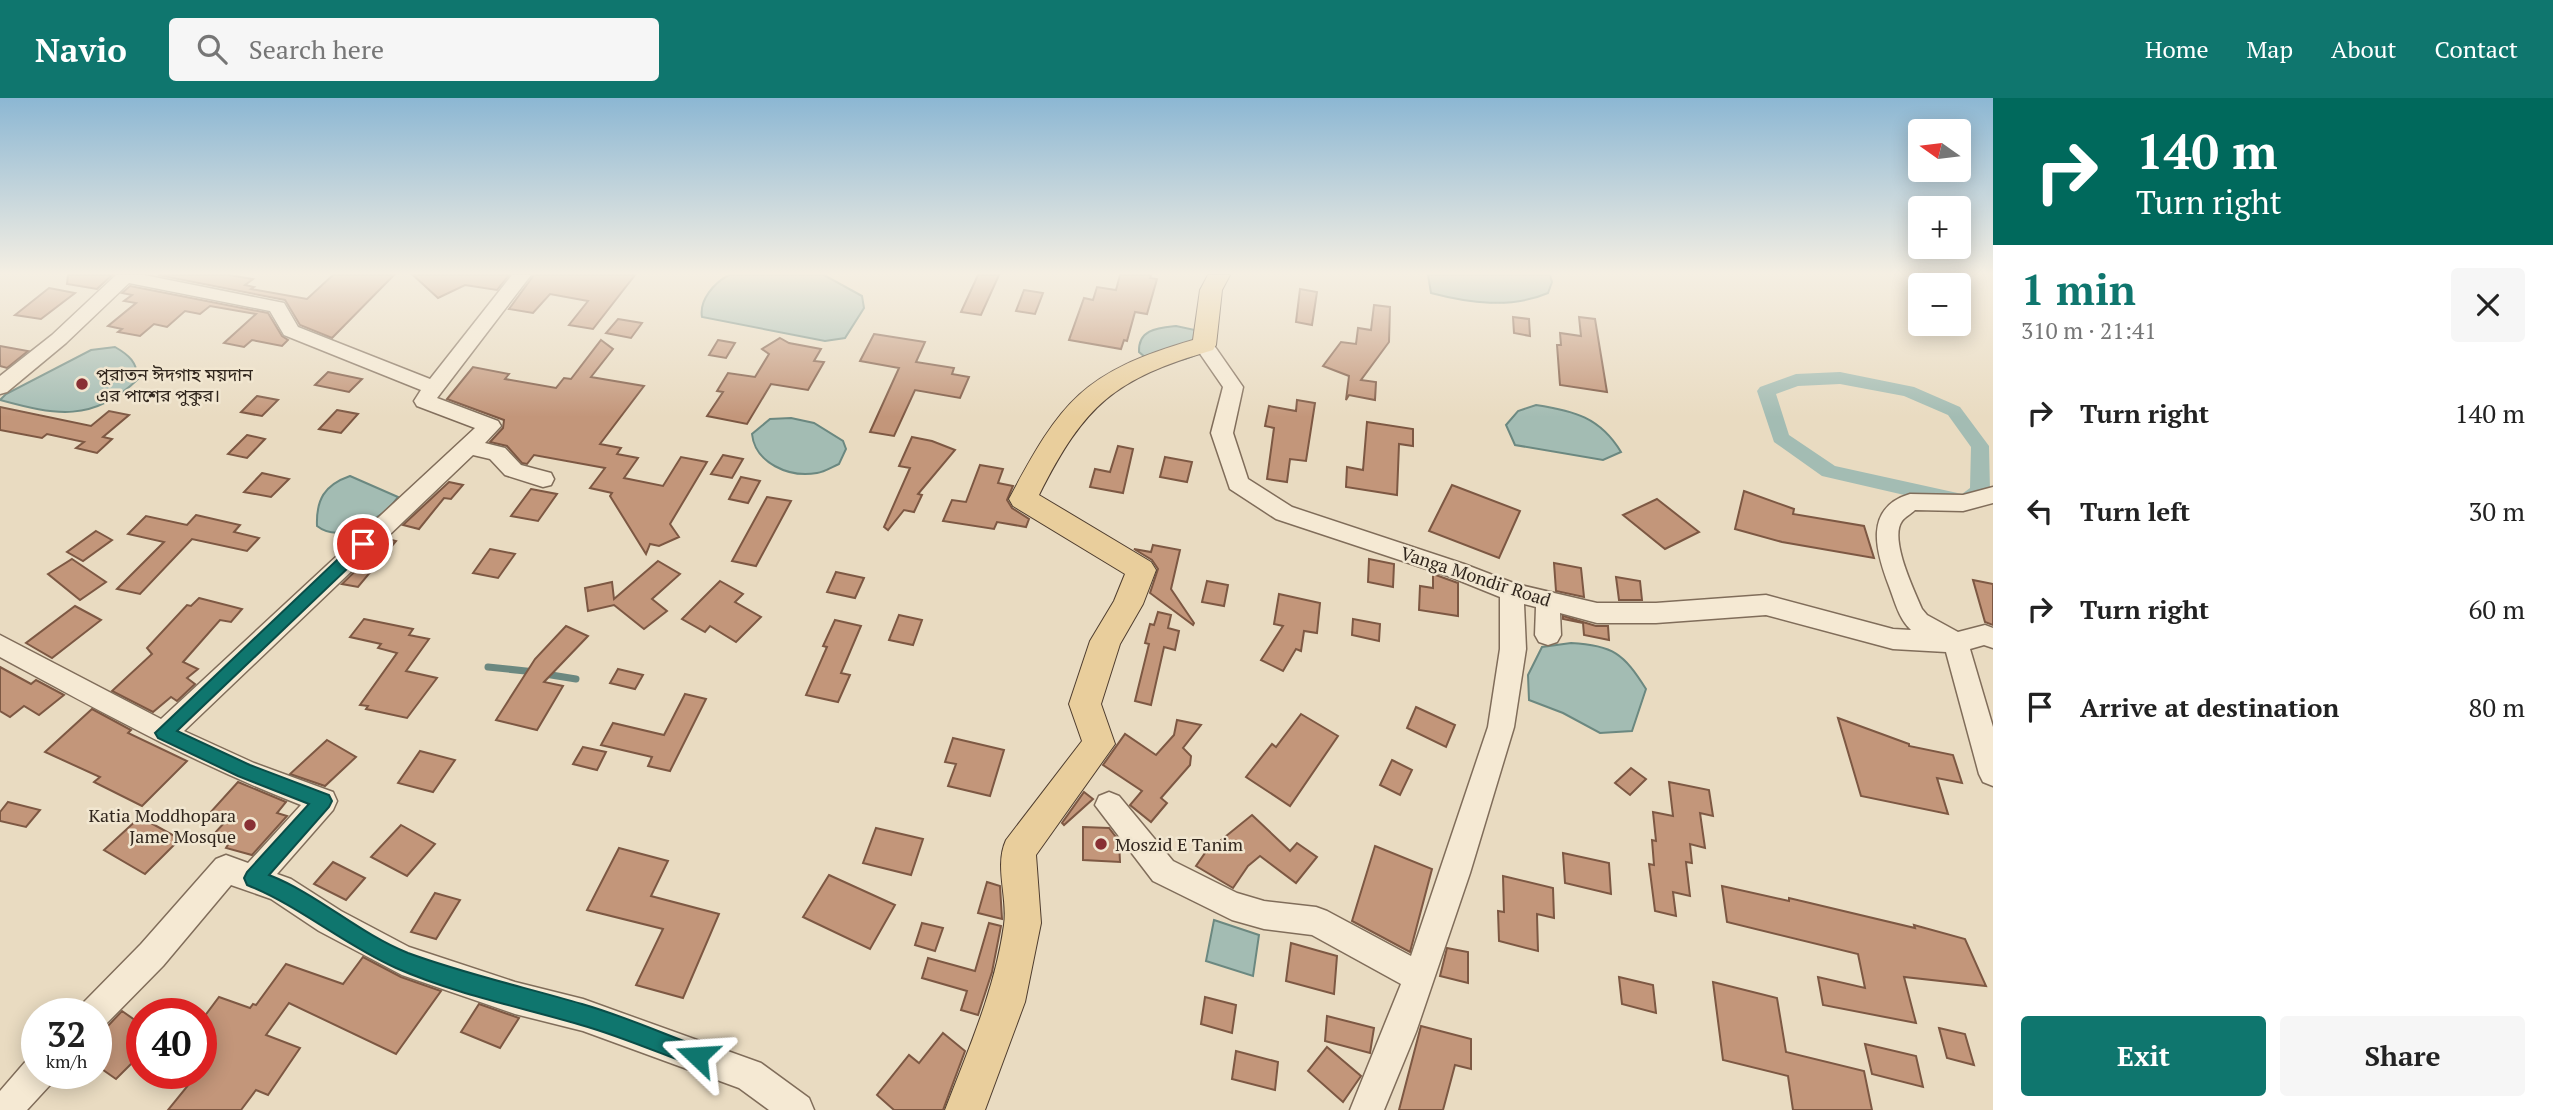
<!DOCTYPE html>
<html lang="en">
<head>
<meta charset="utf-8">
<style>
  body { margin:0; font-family:"PT Serif","Noto Sans Bengali",serif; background:#f6f6f6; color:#222; height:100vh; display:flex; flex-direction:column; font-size:26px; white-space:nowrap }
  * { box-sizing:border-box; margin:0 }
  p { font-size:23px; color:#767676 }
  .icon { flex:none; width:38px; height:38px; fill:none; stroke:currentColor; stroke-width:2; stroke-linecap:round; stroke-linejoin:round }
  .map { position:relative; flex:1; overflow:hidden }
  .details { display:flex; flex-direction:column; background:#fff; width:560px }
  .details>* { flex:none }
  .top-card { background:#00695c; color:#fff; overflow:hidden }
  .needle { width:46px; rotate:284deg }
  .tools { position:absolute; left:1908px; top:21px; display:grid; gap:14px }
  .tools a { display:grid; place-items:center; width:63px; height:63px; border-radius:7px; background:#fff; box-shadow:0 4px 18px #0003; font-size:35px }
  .speed { position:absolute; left:21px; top:900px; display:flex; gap:14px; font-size:35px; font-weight:700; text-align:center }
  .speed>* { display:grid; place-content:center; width:91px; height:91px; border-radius:50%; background:#fff; box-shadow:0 4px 18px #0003; line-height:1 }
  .speed small { font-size:18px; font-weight:400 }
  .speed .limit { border:10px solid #d22; background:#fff; color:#111 }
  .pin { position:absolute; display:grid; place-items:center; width:60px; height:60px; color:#fff; margin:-30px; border:4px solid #fff; border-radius:50%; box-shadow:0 2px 7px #0007 }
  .me { position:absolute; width:77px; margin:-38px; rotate:290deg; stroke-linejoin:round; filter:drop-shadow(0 0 5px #0008) }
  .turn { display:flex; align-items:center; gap:24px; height:147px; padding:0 28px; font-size:32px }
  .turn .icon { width:91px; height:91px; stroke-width:2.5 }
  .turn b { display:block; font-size:49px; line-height:60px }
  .round { display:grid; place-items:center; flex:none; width:74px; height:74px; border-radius:7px; background:#f6f6f6 }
  .headline { display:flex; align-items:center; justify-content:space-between; height:119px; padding:0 28px }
  h1 { font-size:42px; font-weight:700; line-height:52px; color:#0f766e }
  .cta { display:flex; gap:14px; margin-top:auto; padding:14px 28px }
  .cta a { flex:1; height:80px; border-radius:7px; background:#0f766e; color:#fff; font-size:28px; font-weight:700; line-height:80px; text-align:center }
  .cta a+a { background:#f6f6f6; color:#222 }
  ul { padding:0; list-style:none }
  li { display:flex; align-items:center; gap:21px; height:98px; padding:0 28px }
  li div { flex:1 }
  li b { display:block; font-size:26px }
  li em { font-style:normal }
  header { display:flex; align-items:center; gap:42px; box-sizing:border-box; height:98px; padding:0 35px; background:#0f766e; color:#fff }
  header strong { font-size:33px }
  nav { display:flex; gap:38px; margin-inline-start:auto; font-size:24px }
  .search { width:490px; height:63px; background:#f6f6f6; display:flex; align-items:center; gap:18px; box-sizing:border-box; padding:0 24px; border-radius:7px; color:#767676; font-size:26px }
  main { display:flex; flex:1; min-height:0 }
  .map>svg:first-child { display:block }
  .water { fill:#a3bcb3; stroke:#6b8880; stroke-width:2 }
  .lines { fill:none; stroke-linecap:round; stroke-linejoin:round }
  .stream { stroke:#6b8880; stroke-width:7 }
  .canal { fill:#a3bcb3; fill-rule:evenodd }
  .building { fill:#c3967a; stroke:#7d5843; stroke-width:2 }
  .minor-casing { stroke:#806d5a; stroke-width:3 }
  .major-casing { stroke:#4e3c2e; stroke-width:2 }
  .minor { fill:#f5e9d3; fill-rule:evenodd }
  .major { fill:#e9ce9c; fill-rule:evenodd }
  .route { fill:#0f766e; stroke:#0a4d48; stroke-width:2 }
  .poi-dot { fill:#893034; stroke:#f1e6d0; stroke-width:2.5 }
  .labels { text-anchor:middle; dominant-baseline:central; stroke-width:5; stroke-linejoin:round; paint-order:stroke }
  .poi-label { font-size:18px; fill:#31261d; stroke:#f1e6d0; text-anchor:start }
  .street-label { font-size:18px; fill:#31261d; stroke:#f1e6d0 }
</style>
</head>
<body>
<header>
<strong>Navio</strong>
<div class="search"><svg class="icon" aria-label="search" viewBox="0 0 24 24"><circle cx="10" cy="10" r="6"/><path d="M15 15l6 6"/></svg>Search here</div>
<nav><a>Home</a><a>Map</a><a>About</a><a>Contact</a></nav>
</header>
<main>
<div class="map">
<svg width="1993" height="1012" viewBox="0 0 1993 1012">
  <rect width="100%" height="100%" fill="#e9dbc1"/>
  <!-- water -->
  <g class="water">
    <path d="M729,177H824L862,198L864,210L845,240L825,243L702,219C699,202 714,185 729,177Z"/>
    <path d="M1428,177H1550L1552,184L1548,195C1511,211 1469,205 1431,195Z"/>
    <path d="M1176,228L1195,232L1201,254C1184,264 1154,270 1139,254C1138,231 1158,230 1176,228Z"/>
    <path d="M115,249C129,257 137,264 138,281C93,325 55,317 0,302L6,296L91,252Z"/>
    <path d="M1536,307C1574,313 1600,319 1621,354L1603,362L1515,347L1506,327L1518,313Z"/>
    <path d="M791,320L814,325L843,343L846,351L839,366C832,369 824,374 817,375C789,380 755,365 752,336L770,321Z"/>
    <path d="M350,378L398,399C384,420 341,447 317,428C316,402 324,387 350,378Z"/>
    <path d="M1571,545C1613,547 1624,556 1646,591L1632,633L1600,635L1563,615L1529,602L1528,577L1542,549Z"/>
    <polygon points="1214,822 1259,837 1253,878 1206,863"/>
  </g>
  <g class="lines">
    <!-- stream -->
    <g class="stream">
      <polyline points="488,569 535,574"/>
      <polyline points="545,576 576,581"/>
    </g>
    <!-- canal -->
    <path class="canal" d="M1840,274L1914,289L1960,309L1989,348L1990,393L1972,409L1965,411L1822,378L1774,344L1757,293L1760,289L1796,276ZM1840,286L1904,298L1948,317L1971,349L1970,390L1962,396L1835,368L1789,337L1776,296L1798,288Z"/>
  </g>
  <!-- building -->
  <g class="building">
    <polygon points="68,177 112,177 97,191 67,186"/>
    <polygon points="158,177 229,177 253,181 245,187 254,189 251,191 307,201 333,177 394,177 332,240 300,227 285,202"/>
    <polygon points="413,177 509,177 497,192 465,187 438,200"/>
    <polygon points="534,177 635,177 593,231 569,227 588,203 550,196 533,215 509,211"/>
    <polygon points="978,177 999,177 981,217 961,214"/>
    <polygon points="1120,177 1151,177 1150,180 1157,181 1147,216 1135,214 1127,243 1124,242 1121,251 1069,242 1084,200 1093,202 1097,189 1116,192"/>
    <polygon points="130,188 268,215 282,238 288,242 282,248 252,242 244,249 224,245 256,216 210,208 200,216 185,213 167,229 154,226 140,238 118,234 122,231 108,228 136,205 124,203 132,197 122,195"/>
    <polygon points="49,190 75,195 41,221 15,217"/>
    <polygon points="1300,191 1317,194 1312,227 1296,224"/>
    <polygon points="1024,192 1043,195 1035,216 1016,213"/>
    <polygon points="1374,207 1390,209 1389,244 1361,282 1376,284 1375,302 1349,297 1346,302 1349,278 1323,268 1341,244 1356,246 1358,230 1371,232"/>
    <polygon points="1513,219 1529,221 1530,238 1514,235"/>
    <polygon points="1579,219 1595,221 1607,294 1560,287 1557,247 1561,247 1560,235 1581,238"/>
    <polygon points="618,221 642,225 631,240 606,235"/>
    <polygon points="874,236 925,244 916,264 954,270 952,276 969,279 960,300 915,292 894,338 870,334 899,270 860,263"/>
    <polygon points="780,240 789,245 821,251 814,263 824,264 808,292 771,286 747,326 707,318 723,294 717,293 728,275 755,279 769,256 762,251"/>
    <polygon points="601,242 613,251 591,279 644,288 600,346 621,350 617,356 638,360 624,380 663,388 681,359 707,364 670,426 679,439 659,448 650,446 646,456 610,398 612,395 590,390 605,370 534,357 527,366 522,365 507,348 490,344 503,330 504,322 447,301 473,269 509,276 505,281 556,290 564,280 571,281"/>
    <polygon points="718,242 735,245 726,260 709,257"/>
    <polygon points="0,248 28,253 7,270 0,268"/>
    <polygon points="328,274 362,281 349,294 315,287"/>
    <polygon points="257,298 278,302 262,318 241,314"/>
    <polygon points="1297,302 1315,305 1306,363 1290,361 1287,384 1267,381 1274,330 1265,328 1269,308 1296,313"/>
    <polygon points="0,309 91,328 109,313 129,317 103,339 112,341 97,355 76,350 84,344 47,336 42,340 0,332"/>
    <polygon points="337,312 358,316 341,335 319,331"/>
    <polygon points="1367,324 1413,331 1413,348 1399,346 1397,397 1346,389 1347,369 1363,372"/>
    <polygon points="247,337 265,341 247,360 228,356"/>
    <polygon points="912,339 932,343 955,352 918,396 922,397 914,414 904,412 888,432 884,429 910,370 899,368"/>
    <polygon points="1118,348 1133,351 1123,395 1090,389 1095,371 1110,374"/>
    <polygon points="723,357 743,361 732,380 711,376"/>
    <polygon points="1165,359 1192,364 1187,384 1160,379"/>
    <polygon points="980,367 1003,371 998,385 1013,388 1007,402 1012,410 1029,421 1026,429 997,424 994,431 943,423 952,402 966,404"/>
    <polygon points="262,375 289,381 271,399 244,394"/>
    <polygon points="741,379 760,383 748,405 729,401"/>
    <polygon points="449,384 463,387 451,401 444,400 419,431 403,427"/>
    <polygon points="1452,387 1520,413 1499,460 1429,433"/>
    <polygon points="531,391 557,396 538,423 511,418"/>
    <polygon points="1744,393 1794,411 1793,416 1864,428 1874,460 1782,444 1735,431"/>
    <polygon points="767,399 791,403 756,468 732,463"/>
    <polygon points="1657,401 1699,434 1665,451 1623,417"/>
    <polygon points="196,417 240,427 234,434 259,440 247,453 192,441 140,496 117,491 164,444 128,436 146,418 187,427"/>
    <polygon points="96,433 112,442 83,463 67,454"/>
    <polygon points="388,441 396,443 358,489 342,486"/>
    <polygon points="1153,447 1180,452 1171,491 1194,525 1193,527 1150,495 1158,471 1152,462 1134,451 1151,454"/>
    <polygon points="490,451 515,456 498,480 473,475"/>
    <polygon points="72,461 106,484 80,502 48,476"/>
    <polygon points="1369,461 1394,466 1393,489 1368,484"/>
    <polygon points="658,463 680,476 652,501 667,513 644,531 614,507 588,513 585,490 612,484 614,501"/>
    <polygon points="1554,465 1581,470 1584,499 1556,493"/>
    <polygon points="836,474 864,480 855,500 827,494"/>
    <polygon points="1433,476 1458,485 1458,518 1419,512 1420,488 1433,490"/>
    <polygon points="1616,479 1640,483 1642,502 1619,502"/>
    <polygon points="1973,482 1993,486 1993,527 1985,524"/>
    <polygon points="720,483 743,496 735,504 761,519 736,544 710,528 705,534 682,521"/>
    <polygon points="1207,483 1228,487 1224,508 1202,504"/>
    <polygon points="1279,496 1320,505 1317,535 1304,533 1301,553 1296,551 1283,573 1261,562 1283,528 1274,526"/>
    <polygon points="199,500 242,511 231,524 220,522 183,564 198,571 187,580 195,586 177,603 171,599 153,614 112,593 152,556 147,550 187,507 191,508"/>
    <polygon points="75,508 101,522 52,560 26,545"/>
    <polygon points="1158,514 1171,517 1168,530 1179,533 1175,552 1164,549 1151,607 1135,603 1149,546 1145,545 1150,526 1154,527"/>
    <polygon points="899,517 922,522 913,547 889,542"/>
    <polygon points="1563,518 1596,528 1608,528 1609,542 1584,537 1583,525 1563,521"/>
    <polygon points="364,521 413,531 409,537 429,541 406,573 437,580 407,620 366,611 368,608 360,607 397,555 378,550 381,546 350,539"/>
    <polygon points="1353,521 1380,526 1379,543 1352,537"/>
    <polygon points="835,522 861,528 841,575 850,577 838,604 806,597 827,549 823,548"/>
    <polygon points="566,528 588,538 544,584 563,588 537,632 496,622 535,561"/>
    <polygon points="0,569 31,586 36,582 64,597 39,617 24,608 10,619 0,613"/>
    <polygon points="618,571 643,577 635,591 610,585"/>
    <polygon points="685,596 706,601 670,673 648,668 652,659 601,647 613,625 664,637"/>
    <polygon points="1416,609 1455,627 1446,649 1407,630"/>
    <polygon points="92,611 131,632 128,635 187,663 142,708 94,684 100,679 45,654"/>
    <polygon points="1301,616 1338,638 1290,708 1246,679 1272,646 1276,649"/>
    <polygon points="1838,620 1909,646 1909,648 1953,657 1962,685 1937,680 1948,716 1861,698"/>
    <polygon points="1177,622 1201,627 1183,650 1191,658 1190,667 1161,700 1167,705 1151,724 1130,707 1142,693 1103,667 1125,636 1156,657 1174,637"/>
    <polygon points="953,640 1004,652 990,698 948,688 956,666 945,664"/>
    <polygon points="327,642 356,659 325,688 290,676"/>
    <polygon points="583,649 606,654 597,672 573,666"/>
    <polygon points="420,653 455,662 433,694 398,685"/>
    <polygon points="1392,662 1412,672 1400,697 1380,687"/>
    <polygon points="1631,670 1646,681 1630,697 1615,685"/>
    <polygon points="238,684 286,704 277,715 287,718 252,757 226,750 229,745 214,736 225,724 208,717"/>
    <polygon points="1669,684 1709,692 1713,718 1700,715 1705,750 1690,746 1692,765 1686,764 1690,798 1673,794 1676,818 1655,813 1649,766 1654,767 1652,742 1656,743 1653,714 1673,718"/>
    <polygon points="1084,694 1093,701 1064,727 1062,725"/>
    <polygon points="8,704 40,712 26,729 0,723 0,714"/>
    <polygon points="1252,717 1290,753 1297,745 1317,759 1296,785 1260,758 1248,768 1233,790 1196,768 1212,745 1215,747"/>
    <polygon points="140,719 180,741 145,776 104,752"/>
    <polygon points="401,727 435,746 407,778 371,759"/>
    <polygon points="1083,729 1109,730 1119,743 1120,764 1083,762"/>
    <polygon points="876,730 923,741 911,777 863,765"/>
    <polygon points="1375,748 1432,771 1410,854 1352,823"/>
    <polygon points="619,750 668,763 651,798 719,816 683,900 636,887 663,831 587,812"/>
    <polygon points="1563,755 1609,765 1611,796 1565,785"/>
    <polygon points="333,764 365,780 346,802 314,786"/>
    <polygon points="829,777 895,807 870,851 803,819"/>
    <polygon points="1503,778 1553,790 1554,820 1537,816 1538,853 1499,843 1498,813 1504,814"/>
    <polygon points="987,784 1000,788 1002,821 978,815"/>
    <polygon points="1722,788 1789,803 1789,800 1915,830 1914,827 1965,841 1986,888 1904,879 1916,925 1823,907 1818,879 1865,890 1858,856 1727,824"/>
    <polygon points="435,795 460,802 436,841 411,834"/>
    <polygon points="922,825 943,830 935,853 915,847"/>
    <polygon points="989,825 1001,828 992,874 978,917 961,912 967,893 922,880 928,860 975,873"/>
    <polygon points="1291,845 1337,858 1334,896 1286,883"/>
    <polygon points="1447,850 1468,854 1468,885 1440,878"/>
    <polygon points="363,859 401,879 441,893 396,956 289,905 266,937 300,950 268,997 256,992 241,1012 168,1012 198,975 201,975 201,923 219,899 250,910 253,906 256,907 286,866 343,886"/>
    <polygon points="1619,879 1653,887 1656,915 1622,906"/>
    <polygon points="1713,884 1777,900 1786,954 1864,973 1872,1012 1793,1012 1788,978 1723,962"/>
    <polygon points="1205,899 1236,907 1232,935 1201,926"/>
    <polygon points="479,906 519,920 500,950 461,934"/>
    <polygon points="122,913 142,927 142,955 116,981 96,967 96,934 108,928"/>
    <polygon points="1327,918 1374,930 1370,955 1325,943"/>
    <polygon points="1421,928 1471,941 1471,971 1455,967 1443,1012 1399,1012"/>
    <polygon points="1939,930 1965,936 1974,967 1947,960"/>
    <polygon points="943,935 965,953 943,1012 894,1012 877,997 909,957 919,965"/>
    <polygon points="1865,946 1916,958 1923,989 1872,976"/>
    <polygon points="1327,949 1361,978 1343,1004 1308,973"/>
    <polygon points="1236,953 1278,964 1275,992 1232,981"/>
  </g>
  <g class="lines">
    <!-- minor casing -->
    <g class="minor-casing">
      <g id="minor">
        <path d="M116,177H144L284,205L298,229L430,281L512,177H531L437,300L498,323L501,328L485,345L505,350L521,367L551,375L554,381L551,387L543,389L505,377L490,361L473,357L184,633L254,665L333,694L337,703L333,712L277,776L291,781L341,813L409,849L515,884L583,901L761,965L809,1000L814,1012H769L739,990L583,933L515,916L402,877L319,833L271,801L231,787L163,868L106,926L96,930V915H79L84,904L141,846L216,761L226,757L248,765L301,707C195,666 100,613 0,559V537L161,621L475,330L417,308L414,303L421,292L284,237L270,213L129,185L66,245L7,294L0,296V278L52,237Z"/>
        <path d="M1204,241L1211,243L1243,289L1233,335L1248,381L1292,409L1464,466L1516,486L1597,505H1656L1766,497L1893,531L1911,532C1899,521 1895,504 1889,488C1876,454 1863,410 1910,396L1963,397L1993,389V405L1963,413L1915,412C1911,416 1905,419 1902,423C1889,441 1914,492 1922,511L1927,517L1958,534L1985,527L1993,530V550L1984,547L1970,551L1993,629V688L1983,684L1979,676L1946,554L1893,551L1766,517L1656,525H1597L1560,515L1561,537L1557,544L1548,547L1539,544L1535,537L1536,509L1524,506L1526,551L1514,629L1470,775L1416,934L1384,1012H1350L1401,886L1312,837L1264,831L1232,822L1153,783L1095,707L1099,698L1109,694L1119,698L1173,763L1237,795L1264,803L1316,809L1327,813L1411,858L1488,629L1500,551V499L1448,478L1276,421L1230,391L1211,335L1223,289L1194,247L1197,243Z"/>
        <polygon points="37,959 37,975 54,975 50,987 27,1012 0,1012 0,993 26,963"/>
      </g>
    </g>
    <!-- major casing -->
    <g class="major-casing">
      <path id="major" d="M1208,177H1230L1222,192L1216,247L1213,252C1114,281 1085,306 1039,397L1151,464L1156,472L1143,506L1120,546L1101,606L1115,646L1036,757L1041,825L1025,904L985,1012H945C968,952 995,892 1004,827C1008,799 994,768 1006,742L1082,643L1069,606L1090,543L1114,503L1125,476L1013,408L1009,401C1061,303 1083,274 1193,242L1200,192Z"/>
    </g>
    <!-- minor -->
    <use href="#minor" class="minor"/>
    <!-- major -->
    <use href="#major" class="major"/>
  </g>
  <!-- sky -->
  <linearGradient id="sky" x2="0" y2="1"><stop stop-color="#8cb7d3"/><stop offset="0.55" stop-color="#f5efe3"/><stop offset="1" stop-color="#f5efe3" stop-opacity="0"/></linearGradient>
  <rect width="1993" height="319" fill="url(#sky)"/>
  <!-- route -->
  <path class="route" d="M363,440L371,446L369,450L177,633L250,667L329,697L332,703L329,709L269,777C318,796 358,835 408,855C465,876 524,889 582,906C621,917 659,934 697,948L704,951L707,958L704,966L697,969C659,955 620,938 581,927C520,909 455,896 396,870C344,847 300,808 247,787L244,780L247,774L309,706L238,678L158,640L155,635L358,442Z"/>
  <!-- markers -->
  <g class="poi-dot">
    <circle cx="82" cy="286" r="7"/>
    <circle cx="250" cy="727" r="7"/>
    <circle cx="1101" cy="746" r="7"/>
  </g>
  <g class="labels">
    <!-- poi labels -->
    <g class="poi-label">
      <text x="96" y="276">পুরাতন ঈদগাহ ময়দান<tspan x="96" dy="21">এর পাশের পুকুর।</tspan></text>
      <text x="236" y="717" text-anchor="end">Katia Moddhopara<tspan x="236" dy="21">Jame Mosque</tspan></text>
      <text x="1115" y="746">Moszid E Tanim</text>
    </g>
    <!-- street labels -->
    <g class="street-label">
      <text transform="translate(1476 478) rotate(18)">Vanga Mondir Road</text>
    </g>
  </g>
</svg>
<div class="tools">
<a><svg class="needle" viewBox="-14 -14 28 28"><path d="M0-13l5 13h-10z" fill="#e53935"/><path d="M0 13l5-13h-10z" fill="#767676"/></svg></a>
<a>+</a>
<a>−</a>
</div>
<div class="speed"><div>32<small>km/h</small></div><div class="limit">40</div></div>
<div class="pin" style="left:363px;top:446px;background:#d93025"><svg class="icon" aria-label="arrive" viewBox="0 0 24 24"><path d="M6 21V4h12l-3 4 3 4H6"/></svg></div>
<svg class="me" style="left:697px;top:958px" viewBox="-20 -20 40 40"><path d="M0-17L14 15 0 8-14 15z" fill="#0f766e" stroke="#fff" stroke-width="4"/></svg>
</div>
<section class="details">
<div class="top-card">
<div class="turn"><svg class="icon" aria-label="right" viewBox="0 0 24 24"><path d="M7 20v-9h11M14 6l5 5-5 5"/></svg><div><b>140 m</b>Turn right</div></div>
</div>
<div class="headline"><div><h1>1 min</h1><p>310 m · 21:41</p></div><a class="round"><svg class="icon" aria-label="close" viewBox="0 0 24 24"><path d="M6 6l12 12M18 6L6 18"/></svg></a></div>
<ul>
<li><svg class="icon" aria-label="right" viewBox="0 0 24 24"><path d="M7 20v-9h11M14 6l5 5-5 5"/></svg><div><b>Turn right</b></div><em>140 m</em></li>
<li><svg class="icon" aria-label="left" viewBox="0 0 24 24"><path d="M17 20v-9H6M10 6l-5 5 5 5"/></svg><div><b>Turn left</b></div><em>30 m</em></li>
<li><svg class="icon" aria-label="right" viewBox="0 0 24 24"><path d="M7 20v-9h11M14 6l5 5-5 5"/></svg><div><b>Turn right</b></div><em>60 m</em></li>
<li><svg class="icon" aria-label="arrive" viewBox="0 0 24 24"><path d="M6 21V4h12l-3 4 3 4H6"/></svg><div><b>Arrive at destination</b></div><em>80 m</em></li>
</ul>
<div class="cta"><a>Exit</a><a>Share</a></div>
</section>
</main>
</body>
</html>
